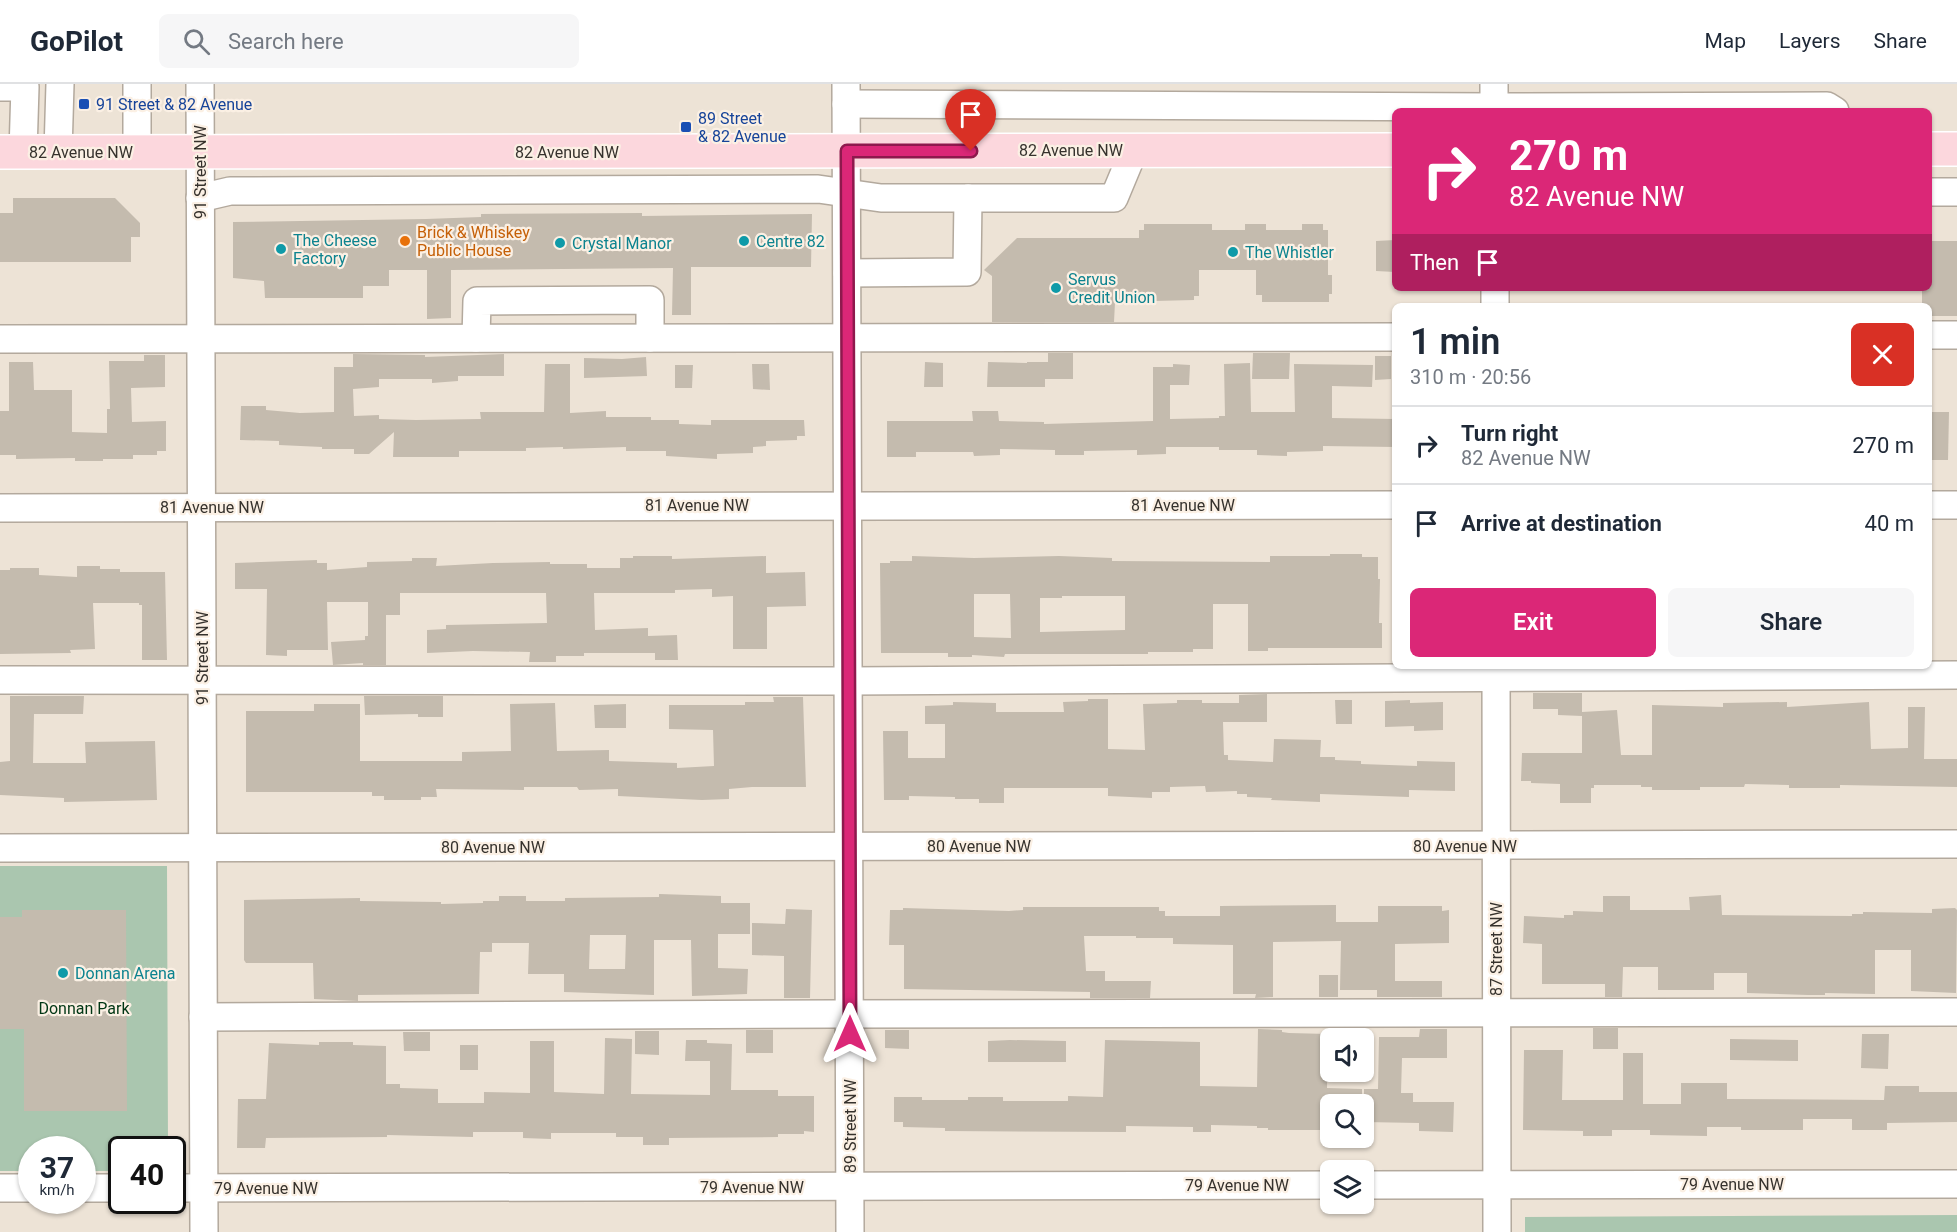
<!DOCTYPE html>
<html lang="en">
<head>
<meta charset="utf-8">
<style>
  body { margin:0; font-family:Roboto,sans-serif; background:#f6f6f7; color:#1f2937; height:100vh; display:flex; flex-direction:column; font-size:22px; white-space:nowrap }
  * { box-sizing:border-box; margin:0 }
  p { font-size:20px; color:#747a83 }
  .icon { flex:none; width:33px; height:33px; fill:none; stroke:currentColor; stroke-width:2; stroke-linecap:round; stroke-linejoin:round }
  .map { position:relative; flex:1; overflow:hidden }
  .details { position:absolute; left:1392px; top:219px; width:540px; height:366px; display:flex; flex-direction:column; background:#fff; border-radius:9px; box-shadow:0 2px 4px #0004 }
  .details>* { flex:none }
  .top-card { position:absolute; left:1392px; top:24px; width:540px; height:183px; border-radius:9px; box-shadow:0 2px 4px #0004; background:#db2777; color:#fff; overflow:hidden }
  .buttons { position:absolute; left:1320px; top:944px; display:grid; gap:12px }
  .buttons a { display:grid; place-items:center; width:54px; height:54px; border-radius:9px; background:#fff; box-shadow:0 2px 4px #0004; font-size:30px }
  .speed { position:absolute; left:18px; top:1052px; display:flex; gap:12px; font-size:30px; font-weight:700; text-align:center }
  .speed>* { display:grid; place-content:center; width:78px; height:78px; border-radius:50%; background:#fff; box-shadow:0 2px 4px #0004; line-height:1 }
  .speed small { font-size:15px; font-weight:400 }
  .speed .limit { border:3px solid #111; border-radius:9px; background:#fff; color:#111 }
  .pin { position:absolute; display:grid; place-items:center; width:51px; height:51px; color:#fff; margin:-62px -26px; border-radius:50% 50% 50% 0; rotate:-45deg; box-shadow:0 0 6px #0007 }
  .pin .icon { rotate:45deg }
  .me { position:absolute; width:66px; margin:-33px; rotate:0deg; stroke-linejoin:round; filter:drop-shadow(0 0 4px #0008) }
  .turn { display:flex; align-items:center; gap:21px; height:126px; padding:0 18px; font-size:27px }
  .turn .icon { width:78px; height:78px; stroke-width:2.5 }
  .turn b { display:block; font-size:42px; line-height:51px }
  .then { display:flex; align-items:center; height:57px; padding:0 18px; background:#0003; gap:12px; font-size:22px }
  .round { display:grid; place-items:center; flex:none; width:63px; height:63px; border-radius:9px; background:#f6f6f7 }
  .overview { display:flex; align-items:center; justify-content:space-between; height:102px; padding:0 18px }
  h1 { font-size:36px; font-weight:600; line-height:45px }
  .cta { display:flex; gap:12px; margin-top:auto; padding:12px 18px }
  .cta a { flex:1; height:69px; border-radius:9px; background:#db2777; color:#fff; font-size:24px; font-weight:600; line-height:69px; text-align:center }
  .cta a+a { background:#f6f6f7; color:#1f2937 }
  ul { padding:0; list-style:none }
  li { display:flex; align-items:center; gap:18px; height:78px; padding:0 18px; border-top:2px solid #e0e1e3 }
  li div { flex:1 }
  li b { display:block; font-size:22px }
  li em { font-style:normal }
  header { display:flex; align-items:center; gap:36px; box-sizing:border-box; height:84px; padding:0 30px; background:#fff; border-bottom:2px solid #e0e1e3 }
  header strong { font-size:28px }
  nav { display:flex; gap:33px; margin-inline-start:auto; font-size:21px }
  .search { width:420px; height:54px; background:#f6f6f7; display:flex; align-items:center; gap:15px; box-sizing:border-box; padding:0 21px; border-radius:9px; color:#747a83; font-size:22px }
  .map>svg:first-child { display:block }
  .green { fill:#aac6af }
  .building { fill:#c4bbae; fill-rule:evenodd }
  .lines { fill:none; stroke-linecap:round; stroke-linejoin:round }
  .minor-casing { stroke:#b3a99d; stroke-width:30 }
  .major-casing { stroke:#fff; stroke-width:36 }
  .minor { stroke:#fff; stroke-width:27 }
  .major { stroke:#fcd7dd; stroke-width:33 }
  .route-casing { stroke:#8e194d; stroke-width:15 }
  .route { stroke:#db2777; stroke-width:10 }
  .transit-dot { fill:#1a4fb4; stroke:#fbf0e4; stroke-width:2 }
  .food-dot { fill:#e8710a; stroke:#fbf0e4; stroke-width:2 }
  .culture-dot { fill:#0f9aa8; stroke:#fbf0e4; stroke-width:2 }
  .labels { text-anchor:middle; dominant-baseline:central; stroke-width:4.5; stroke-linejoin:round; paint-order:stroke }
  .transit-label { font-size:16px; fill:#164399; stroke:#fbf0e4; text-anchor:start }
  .street-label { font-size:16px; fill:#36322d; stroke:#fbf0e4 }
  .food-label { font-size:16px; fill:#c56008; stroke:#fbf0e4; text-anchor:start }
  .culture-label { font-size:16px; fill:#0d838f; stroke:#fbf0e4; text-anchor:start }
  .park-label { font-size:16px; fill:#003614; stroke:#fbf0e4 }
</style>
</head>
<body>
<header>
<strong>GoPilot</strong>
<div class="search"><svg class="icon" aria-label="search" viewBox="0 0 24 24"><circle cx="10" cy="10" r="6"/><path d="M15 15l6 6"/></svg>Search here</div>
<nav><a>Map</a><a>Layers</a><a>Share</a></nav>
</header>
<div class="map">
<svg width="1957" height="1148" viewBox="0 0 1957 1148">
  <rect width="100%" height="100%" fill="#ede3d6"/>
  <!-- green -->
  <g class="green">
    <polygon points="0,782 167,782 168,1065 122,1065 121,1087 83,1087 82,1065 32,1065 31,1087 0,1087"/>
    <polygon points="1957,1131 1957,1148 1525,1148 1525,1133"/>
  </g>
  <!-- building -->
  <g class="building">
    <polygon points="13,114 115,114 140,139 140,153 131,153 131,178 0,178 0,129 13,129"/>
    <polygon points="642,129 642,132 812,130 811,183 691,183 691,231 672,231 673,184 451,186 451,234 427,235 427,186 389,186 389,202 363,202 363,214 265,214 264,197 233,194 233,138 426,135 481,133 481,130"/>
    <polygon points="1144,140 1212,140 1212,146 1245,146 1245,140 1266,140 1266,146 1302,146 1302,140 1323,140 1323,146 1328,146 1328,191 1332,191 1332,210 1329,210 1329,218 1262,218 1262,211 1256,211 1256,186 1199,186 1199,212 1194,212 1194,216 1115,218 1114,238 992,238 992,192 984,186 1017,154 1139,154 1139,146 1144,146"/>
    <polygon points="1395,156 1395,188 1376,187 1376,157"/>
    <polygon points="1929,157 1957,157 1957,232 1929,232 1929,222 1922,222 1922,204 1929,204"/>
    <polygon points="1048,269 1073,269 1073,295 1045,295 1045,303 987,303 988,278 1027,279 1027,278 1048,278"/>
    <polygon points="1253,269 1290,269 1289,295 1252,295"/>
    <polygon points="353,270 425,271 425,273 504,270 504,292 458,292 458,297 432,299 432,295 379,295 379,303 353,305 354,332 379,331 379,335 416,336 481,335 480,328 544,328 545,280 570,280 570,329 606,327 606,333 651,333 651,336 679,336 679,340 711,341 711,336 804,336 805,352 797,352 797,356 766,357 766,362 753,363 753,369 717,370 717,375 666,372 666,367 626,367 626,363 563,365 563,363 526,364 526,367 459,367 459,373 393,373 394,348 369,370 354,370 354,365 322,365 322,363 279,361 279,357 240,356 241,322 266,322 266,326 300,329 334,328 334,283 353,283"/>
    <polygon points="144,271 165,271 165,303 131,304 132,338 166,337 166,367 157,367 157,371 133,371 133,375 103,375 103,377 75,377 75,374 16,375 16,371 0,371 0,327 9,327 9,278 33,278 34,306 72,306 72,348 107,349 107,325 110,325 109,277 144,277"/>
    <polygon points="1375,272 1391,272 1391,295 1375,296"/>
    <polygon points="646,273 647,292 584,294 584,274 622,275"/>
    <polygon points="925,278 943,279 943,303 924,303"/>
    <polygon points="1250,279 1251,328 1295,328 1294,280 1373,281 1372,303 1332,302 1332,334 1395,335 1395,363 1323,362 1323,367 1287,368 1287,372 1257,371 1257,366 1219,366 1219,363 1166,363 1166,370 1137,371 1137,366 1084,367 1084,371 1055,371 1055,366 1000,365 1000,371 974,372 973,368 916,368 916,373 887,373 887,337 973,337 972,327 998,327 999,337 1044,338 1044,340 1153,337 1153,283 1173,283 1173,280 1190,281 1189,301 1170,301 1170,335 1219,334 1219,332 1225,332 1224,280"/>
    <polygon points="752,280 769,280 770,306 753,305"/>
    <polygon points="675,281 693,281 692,304 675,304"/>
    <polygon points="1929,328 1949,328 1948,376 1929,376"/>
    <path d="M1330,470H1362V473H1378V495H1380L1379,539H1382V564H1268V567H1248V520H1213V565H1193V568H1148V570H1005L1004,573L972,571V573H948V569H881L880,479H890V477H912V472L974,474L1059,472L1112,474V477L1270,478V472H1330ZM974,510H1010L1011,554L974,553ZM1062,512H1125V546L1040,548V514H1062Z"/>
    <polygon points="633,472 672,472 672,475 766,472 766,489 805,488 806,522 767,523 767,565 733,565 733,512 712,513 712,505 675,506 675,509 594,509 595,546 648,544 648,552 677,551 678,576 655,576 655,569 584,569 584,572 556,572 556,578 529,578 530,568 473,567 427,569 427,546 446,545 446,541 547,539 546,509 400,509 400,531 386,531 386,581 363,581 363,579 333,581 331,558 365,556 365,552 368,552 368,518 327,518 328,566 287,566 287,572 266,571 267,505 235,505 235,479 317,476 317,479 327,479 327,486 367,483 367,478 412,477 412,474 437,474 436,482 493,479 550,478 550,480 587,480 587,484 620,484 620,474 633,474"/>
    <polygon points="77,482 100,482 100,485 120,485 120,488 165,488 167,576 142,576 142,521 139,521 139,519 93,519 95,565 70,566 71,569 0,570 0,486 10,486 10,484 39,484 39,491 77,493"/>
    <polygon points="1533,609 1582,609 1582,632 1558,631 1558,625 1533,625"/>
    <polygon points="1267,610 1267,638 1223,638 1224,671 1228,671 1228,676 1273,678 1274,655 1321,656 1320,673 1335,673 1335,676 1361,677 1361,680 1417,682 1417,677 1455,678 1455,707 1409,706 1409,713 1320,710 1320,718 1271,716 1272,714 1247,713 1247,710 1237,710 1237,707 1206,708 1205,702 1170,703 1170,708 1152,708 1152,714 1108,712 1108,704 1004,704 1004,719 979,719 979,715 955,715 955,713 909,712 909,716 884,716 883,647 908,647 908,674 945,674 945,640 925,640 925,622 953,621 953,618 996,619 996,628 1064,628 1063,618 1088,617 1088,615 1108,615 1108,665 1145,666 1143,620 1177,619 1177,616 1202,616 1202,619 1239,619 1239,611"/>
    <polygon points="10,612 84,612 83,630 34,630 33,679 86,679 85,658 155,657 157,716 64,718 64,714 0,711 0,678 10,677"/>
    <polygon points="364,612 443,612 443,633 418,633 418,630 365,631"/>
    <polygon points="773,613 803,613 806,703 752,703 729,705 729,715 702,716 618,712 618,705 579,706 577,703 524,703 524,706 436,705 437,713 421,713 421,716 384,716 384,712 372,712 372,708 246,708 246,627 314,627 314,620 360,620 360,677 462,677 462,668 511,667 510,620 555,619 557,667 609,666 609,677 677,679 677,684 714,682 713,646 669,645 669,621 745,621 745,618 774,618"/>
    <polygon points="1335,616 1352,616 1352,640 1336,640"/>
    <polygon points="1410,616 1410,619 1443,618 1443,646 1414,647 1414,642 1385,643 1385,617"/>
    <polygon points="1787,618 1787,623 1869,618 1871,665 1908,664 1908,623 1925,623 1924,675 1957,675 1957,703 1840,701 1840,704 1789,704 1789,701 1745,700 1744,703 1700,703 1700,706 1652,706 1652,703 1641,703 1641,701 1594,701 1594,704 1591,704 1591,719 1560,719 1560,700 1531,699 1531,697 1521,697 1522,669 1582,669 1582,628 1617,626 1621,671 1652,671 1652,621 1723,623 1723,619"/>
    <polygon points="626,620 626,644 595,644 594,621"/>
    <path d="M659,810L721,812V819H750V850H718V884L748,885L747,910L692,912L691,856H654V911L564,908V890H528L529,859H492V868H480L479,910L358,911V917L314,915L313,879H246L244,876V816L360,814V817L441,818V820L483,819V817H499V812H526V817H565V814L659,813ZM590,851H626L625,885H589Z"/>
    <polygon points="1721,811 1722,831 1852,832 1852,830 1863,830 1863,828 1932,829 1932,825 1955,824 1957,826 1956,909 1911,907 1911,866 1875,866 1875,910 1825,909 1825,911 1808,911 1747,909 1747,889 1714,889 1714,906 1658,906 1658,883 1623,883 1622,913 1605,913 1605,900 1542,900 1542,860 1523,859 1524,832 1564,834 1564,831 1573,831 1573,827 1603,828 1603,812 1630,812 1630,826 1690,826 1689,813"/>
    <polygon points="1336,821 1336,838 1378,838 1378,822 1442,822 1442,827 1449,826 1449,859 1395,860 1395,897 1442,897 1442,913 1377,913 1377,906 1340,906 1341,857 1273,858 1273,913 1255,914 1256,910 1233,910 1233,861 1173,860 1173,854 1136,854 1136,852 1084,852 1086,887 1105,887 1105,897 1151,897 1150,914 1090,914 1090,908 904,905 904,861 889,861 890,826 903,826 903,824 1009,827 1023,826 1023,823 1159,823 1159,827 1165,827 1165,832 1220,832 1220,822"/>
    <polygon points="786,825 812,826 810,914 784,914 784,872 752,871 752,839 785,840"/>
    <polygon points="22,826 126,826 127,1027 24,1027 24,945 0,945 0,833 22,833"/>
    <rect x="1319" y="891" width="19" height="22"/>
    <rect x="1593" y="944" width="25" height="21"/>
    <polygon points="1258,945 1282,946 1282,948 1289,949 1328,950 1327,1004 1362,1005 1362,1020 1329,1020 1329,1043 1322,1043 1322,1046 1268,1046 1268,1044 1257,1044 1257,1042 1211,1041 1211,1048 1193,1048 1193,1043 1126,1042 1126,1048 945,1047 945,1044 903,1043 903,1038 894,1038 894,1013 922,1013 922,1016 968,1016 968,1013 1003,1013 1003,1017 1068,1017 1068,1012 1103,1013 1105,956 1200,958 1200,1002 1257,1003"/>
    <polygon points="1420,945 1447,945 1447,974 1402,974 1401,1009 1413,1009 1413,1018 1454,1018 1453,1048 1419,1047 1419,1039 1364,1038 1364,1005 1378,1005 1379,953 1419,953"/>
    <rect x="746" y="946" width="27" height="23"/>
    <polygon points="885,946 909,946 909,965 885,964"/>
    <polygon points="635,947 659,947 659,971 635,970"/>
    <polygon points="403,948 430,948 430,967 404,967"/>
    <polygon points="1862,950 1889,950 1888,985 1861,984"/>
    <polygon points="605,954 632,955 631,1010 710,1011 710,977 685,977 686,956 707,956 707,959 732,960 731,1006 778,1006 778,1012 814,1012 814,1048 804,1047 804,1050 778,1050 778,1053 669,1054 669,1061 643,1061 643,1053 616,1053 616,1049 551,1049 551,1055 523,1054 523,1048 473,1048 473,1053 387,1051 387,1053 266,1054 265,1064 237,1064 238,1015 266,1015 269,959 319,961 319,958 353,958 353,961 386,962 386,1000 400,1000 400,1004 438,1005 438,1019 484,1019 484,1008 530,1009 530,957 554,957 554,1008 604,1010"/>
    <polygon points="1730,955 1798,956 1798,977 1730,976"/>
    <polygon points="1010,956 1066,957 1066,978 988,978 988,957"/>
    <rect x="460" y="961" width="18" height="25"/>
    <polygon points="1524,966 1563,966 1562,1016 1623,1016 1623,969 1643,969 1643,1020 1681,1020 1681,999 1727,999 1727,1015 1884,1016 1885,1002 1919,1002 1919,1008 1957,1008 1957,1038 1887,1039 1887,1046 1852,1046 1852,1035 1803,1035 1803,1046 1741,1046 1741,1043 1707,1043 1707,1052 1650,1051 1650,1046 1612,1046 1612,1052 1583,1052 1583,1047 1523,1046"/>
  </g>
  <g class="lines">
    <!-- minor casing -->
    <g class="minor-casing">
      <g id="minor">
        <polyline points="200,0 204,1148"/>
        <polyline points="846,0 850,1148"/>
        <polyline points="1494,0 1494,27"/>
        <polyline points="0,3 25,3 23,68"/>
        <polyline points="846,20 1494,23 1827,22 1835,27"/>
        <polyline points="58,68 60,0"/>
        <polyline points="137,68 137,0"/>
        <polyline points="1929,108 1957,108"/>
        <polyline points="200,114 230,107 818,105 881,114 1114,114 1134,66"/>
        <polyline points="847,189 967,188 968,114"/>
        <polyline points="1495,204 1495,222"/>
        <polyline points="1929,251 1957,251"/>
        <polyline points="476,254 477,217 650,216 650,254"/>
        <polyline points="0,255 1395,253"/>
        <polyline points="1929,421 1957,421"/>
        <polyline points="0,424 1395,421"/>
        <polyline points="1496,582 1497,1148"/>
        <polyline points="0,596 849,597 1957,591"/>
        <polyline points="0,764 1957,760"/>
        <polyline points="203,933 834,930 1957,928"/>
        <polyline points="1364,1101 1957,1100"/>
        <polyline points="0,1104 32,1104"/>
        <polyline points="82,1104 122,1104"/>
        <polyline points="172,1104 1330,1101"/>
      </g>
    </g>
    <!-- major casing -->
    <g class="major-casing">
      <g id="major">
        <polyline points="1929,65 1957,65"/>
        <polyline points="0,68 1395,66"/>
      </g>
    </g>
    <!-- minor -->
    <use href="#minor" class="minor"/>
    <!-- major -->
    <use href="#major" class="major"/>
  </g>
  <g class="lines">
    <!-- route casing -->
    <g class="route-casing">
      <polyline id="route" points="850,950 847,67 971,67"/>
    </g>
    <!-- route -->
    <use href="#route" class="route"/>
  </g>
  <!-- markers -->
  <g class="transit-dot">
    <rect x="78" y="14" width="12" height="12" rx="3"/>
    <rect x="680" y="37" width="12" height="12" rx="3"/>
  </g>
  <circle class="food-dot" cx="405" cy="157" r="6"/>
  <g class="culture-dot">
    <circle cx="744" cy="157" r="6"/>
    <circle cx="560" cy="159" r="6"/>
    <circle cx="281" cy="165" r="6"/>
    <circle cx="1233" cy="168" r="6"/>
    <circle cx="1056" cy="204" r="6"/>
    <circle cx="63" cy="889" r="6"/>
  </g>
  <g class="labels">
    <!-- transit labels -->
    <g class="transit-label">
      <text x="96" y="20">91 Street &amp; 82 Avenue</text>
      <text x="698" y="34">89 Street<tspan x="698" dy="18">&amp; 82 Avenue</tspan></text>
    </g>
    <!-- street labels -->
    <g class="street-label">
      <text x="1071" y="66">82 Avenue NW</text>
      <text x="81" y="68">82 Avenue NW</text>
      <text x="567" y="68">82 Avenue NW</text>
      <text transform="translate(200 88) rotate(-90)">91 Street NW</text>
      <text x="697" y="421">81 Avenue NW</text>
      <text x="1183" y="421">81 Avenue NW</text>
      <text x="212" y="423">81 Avenue NW</text>
      <text transform="translate(202 574) rotate(-90)">91 Street NW</text>
      <text x="979" y="762">80 Avenue NW</text>
      <text x="1465" y="762">80 Avenue NW</text>
      <text x="493" y="763">80 Avenue NW</text>
      <text transform="translate(1496 865) rotate(-90)">87 Street NW</text>
      <text transform="translate(850 1042) rotate(-90)">89 Street NW</text>
      <text x="1732" y="1100">79 Avenue NW</text>
      <text x="1237" y="1101">79 Avenue NW</text>
      <text x="752" y="1103">79 Avenue NW</text>
      <text x="266" y="1104">79 Avenue NW</text>
    </g>
    <!-- food labels -->
    <g class="food-label">
      <text x="417" y="148">Brick &amp; Whiskey<tspan x="417" dy="18">Public House</tspan></text>
    </g>
    <!-- culture labels -->
    <g class="culture-label">
      <text x="293" y="156">The Cheese<tspan x="293" dy="18">Factory</tspan></text>
      <text x="756" y="157">Centre 82</text>
      <text x="572" y="159">Crystal Manor</text>
      <text x="1245" y="168">The Whistler</text>
      <text x="1068" y="195">Servus<tspan x="1068" dy="18">Credit Union</tspan></text>
      <text x="75" y="889">Donnan Arena</text>
    </g>
    <!-- park labels -->
    <g class="park-label">
      <text x="84" y="924">Donnan Park</text>
    </g>
  </g>
</svg>
<div class="buttons">
<a><svg class="icon" aria-label="sound" viewBox="0 0 24 24"><path d="M4 9h4l5-4v14l-5-4H4zM17 9q2 3 0 6"/></svg></a>
<a><svg class="icon" aria-label="search" viewBox="0 0 24 24"><circle cx="10" cy="10" r="6"/><path d="M15 15l6 6"/></svg></a>
<a><svg class="icon" aria-label="layers" viewBox="0 0 24 24"><path d="M12 4l9 5-9 5-9-5zM3 14l9 5 9-5"/></svg></a>
</div>
<div class="speed"><div>37<small>km/h</small></div><div class="limit">40</div></div>
<div class="pin" style="left:971px;top:67px;background:#d93025"><svg class="icon" aria-label="arrive" viewBox="0 0 24 24"><path d="M6 21V4h12l-3 4 3 4H6"/></svg></div>
<svg class="me" style="left:850px;top:950px" viewBox="-20 -20 40 40"><path d="M0-17L14 15 0 8-14 15z" fill="#db2777" stroke="#fff" stroke-width="4"/></svg>
<div class="top-card">
<div class="turn"><svg class="icon" aria-label="right" viewBox="0 0 24 24"><path d="M7 20v-9h11M14 6l5 5-5 5"/></svg><div><b>270 m</b>82 Avenue NW</div></div>
<div class="then">Then<svg class="icon" aria-label="arrive" viewBox="0 0 24 24"><path d="M6 21V4h12l-3 4 3 4H6"/></svg></div>
</div>
<section class="details">
<div class="overview"><div><h1>1 min</h1><p>310 m · 20:56</p></div><a class="round" style="background:#d93025;color:#fff"><svg class="icon" aria-label="close" viewBox="0 0 24 24"><path d="M6 6l12 12M18 6L6 18"/></svg></a></div>
<ul>
<li><svg class="icon" aria-label="right" viewBox="0 0 24 24"><path d="M7 20v-9h11M14 6l5 5-5 5"/></svg><div><b>Turn right</b><p>82 Avenue NW</p></div><em>270 m</em></li>
<li><svg class="icon" aria-label="arrive" viewBox="0 0 24 24"><path d="M6 21V4h12l-3 4 3 4H6"/></svg><div><b>Arrive at destination</b></div><em>40 m</em></li>
</ul>
<div class="cta"><a>Exit</a><a>Share</a></div>
</section>
</div>
</body>
</html>
